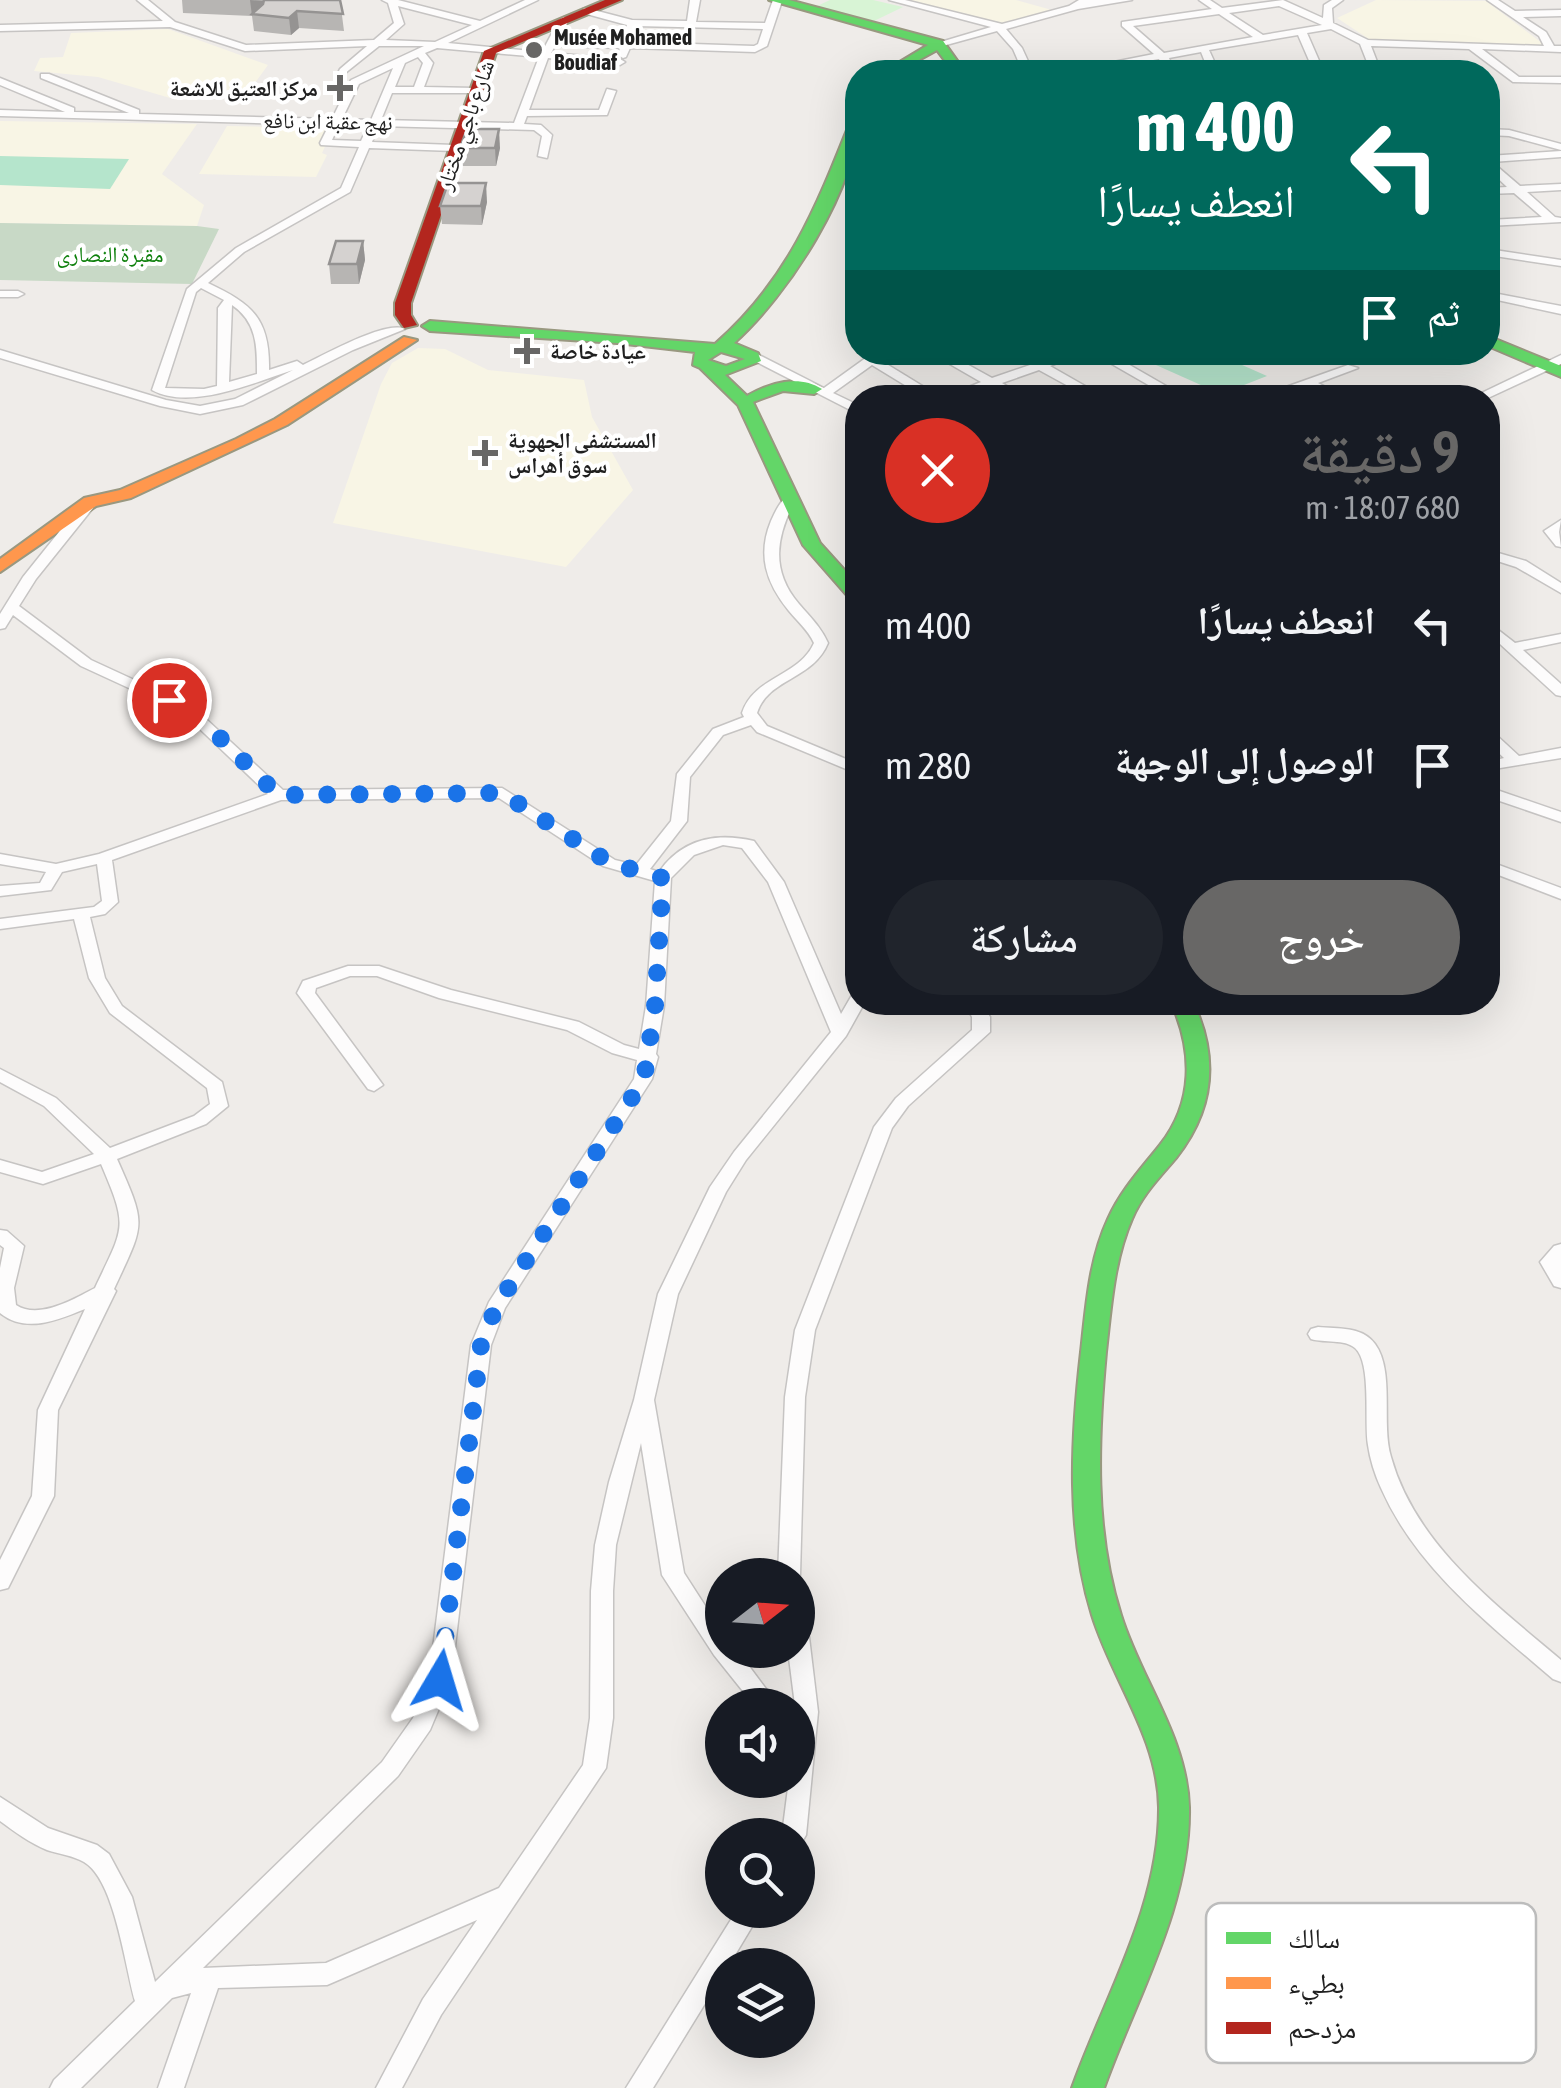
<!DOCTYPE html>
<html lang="ar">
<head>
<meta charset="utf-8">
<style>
  body { margin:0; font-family:"Asap Condensed","Noto Naskh Arabic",sans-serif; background:#20242c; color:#f1f3f6; direction:rtl; height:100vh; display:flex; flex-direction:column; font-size:38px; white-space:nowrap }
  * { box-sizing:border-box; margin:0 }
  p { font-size:32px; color:#9ea1a6 }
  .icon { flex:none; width:55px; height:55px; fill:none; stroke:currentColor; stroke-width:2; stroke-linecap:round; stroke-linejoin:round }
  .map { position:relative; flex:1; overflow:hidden; direction:ltr }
  .side { position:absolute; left:845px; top:385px; width:655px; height:630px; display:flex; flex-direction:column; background:#171b24; border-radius:40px; box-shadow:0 10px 40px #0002; direction:rtl }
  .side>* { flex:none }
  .hud { position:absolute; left:845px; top:60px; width:655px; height:305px; border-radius:40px; box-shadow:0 10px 40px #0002; direction:rtl; background:#00695c; color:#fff; overflow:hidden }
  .needle { width:65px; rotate:73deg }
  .buttons { position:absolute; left:705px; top:1558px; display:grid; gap:20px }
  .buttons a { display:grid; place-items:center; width:110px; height:110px; border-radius:50%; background:#171b24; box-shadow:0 10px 40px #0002; font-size:50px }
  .pin { position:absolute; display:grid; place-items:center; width:85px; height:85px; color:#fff; margin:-42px; border:5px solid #fff; border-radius:50%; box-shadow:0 2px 10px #0007 }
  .me { position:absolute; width:110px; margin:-55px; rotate:7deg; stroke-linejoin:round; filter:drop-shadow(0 0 8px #0008) }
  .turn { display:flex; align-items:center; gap:35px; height:210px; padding:0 40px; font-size:45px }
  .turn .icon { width:130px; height:130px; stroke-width:2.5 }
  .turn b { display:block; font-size:70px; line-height:85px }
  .then { display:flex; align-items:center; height:95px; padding:0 40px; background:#0003; gap:20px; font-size:38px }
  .round { display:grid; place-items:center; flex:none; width:105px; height:105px; border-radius:52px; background:#20242c }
  .summary { display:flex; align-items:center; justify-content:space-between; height:170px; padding:0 40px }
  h1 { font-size:60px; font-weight:600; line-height:75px; color:#686766 }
  .action { display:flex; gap:20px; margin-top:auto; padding:20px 40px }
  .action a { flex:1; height:115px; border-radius:60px; background:#686766; color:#fff; font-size:40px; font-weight:600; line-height:115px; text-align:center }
  .action a+a { background:#20242c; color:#f1f3f6 }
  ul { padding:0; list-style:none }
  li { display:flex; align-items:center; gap:30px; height:140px; padding:0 40px }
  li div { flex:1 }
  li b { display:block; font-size:38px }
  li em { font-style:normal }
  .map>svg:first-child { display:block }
  .education { fill:#f8f5e5 }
  .cemetery { fill:#c8d9c6 }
  .park { fill:#d8f4d5 }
  .pitch { fill:#b5e5cc }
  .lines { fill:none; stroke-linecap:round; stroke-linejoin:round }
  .street-casing { stroke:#c6c4c3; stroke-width:3 }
  .fast-casing { stroke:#999880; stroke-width:4 }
  .slow-casing { stroke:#999880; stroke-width:4 }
  .jam-casing { stroke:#999880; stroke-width:4 }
  .street { fill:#fdfcfc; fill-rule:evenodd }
  .fast { fill:#63d668; fill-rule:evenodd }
  .slow { fill:#ff974d; fill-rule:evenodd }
  .jam { fill:#b3261e; fill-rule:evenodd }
  .wall { fill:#b7b5b3 }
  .shaded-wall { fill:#959392 }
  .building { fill:#d5d2d0; stroke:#959392; stroke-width:2.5 }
  .route { stroke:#1a73e8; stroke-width:18; stroke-dasharray:0 32.4 }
  .poi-dot { fill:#686766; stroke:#fff; stroke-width:4 }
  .labels { text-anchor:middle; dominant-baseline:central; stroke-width:8; stroke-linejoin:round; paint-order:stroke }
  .far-poi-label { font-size:22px; font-weight:bold; fill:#202020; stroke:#fff; text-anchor:start }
  .far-street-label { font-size:22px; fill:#202020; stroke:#fff }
  .far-park-label { font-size:22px; fill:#0e800c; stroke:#fff }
  .key { fill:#fff; stroke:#bcbcbc; stroke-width:2.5 }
  .key-label { font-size:28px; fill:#202020 }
</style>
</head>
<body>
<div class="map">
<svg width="1561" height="2088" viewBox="0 0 1561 2088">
  <rect width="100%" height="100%" fill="#efece9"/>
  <!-- education -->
  <g class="education">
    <polygon points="898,0 1016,0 1059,12 1002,26"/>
    <polygon points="1376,0 1486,1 1546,46 1372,41 1337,18"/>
    <polygon points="168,29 268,65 247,94 187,90 177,100 98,77 34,71 40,58 63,57 71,33"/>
    <polygon points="0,121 197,124 162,174 204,205 197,226 0,223"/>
    <polygon points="227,126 334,128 322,153 327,155 316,177 199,174"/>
    <polygon points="418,348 445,349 488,370 584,380 592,417 633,490 566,567 333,523 381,384 392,363"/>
  </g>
  <!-- cemetery -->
  <polygon class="cemetery" points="0,223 197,226 219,229 192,284 0,280"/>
  <!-- park -->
  <polygon class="park" points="830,0 873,0 903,7 874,21 815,7"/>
  <!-- pitch -->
  <g class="pitch">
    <polygon points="0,156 129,159 110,189 0,185"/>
    <polygon points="1188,352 1215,353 1267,376 1221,394 1156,365"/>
  </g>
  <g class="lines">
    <!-- street casing -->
    <g class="street-casing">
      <g id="street">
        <path d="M137,0H148L175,22L246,45L374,40L394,23L388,3L382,0H398L480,21L525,0H538L448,43L542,52L559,20L564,17L569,20L558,40L622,42L627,25L583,13V9L586,8L632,20L687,21L690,0H700L696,22L765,23L773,0L782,1L767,46L755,52L630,48L626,57L623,58L618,55L620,48L555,46L551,53L620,59L625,62L620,65L548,58L529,110H599L607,89L616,91L607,115L527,116L524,124L541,125L552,135L547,158L538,156L542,136L534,130L378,126L372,142L454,145L459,148L454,151L369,148L350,192L244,252L208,283C252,304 270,318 269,370L297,361L303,365C324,355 386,320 405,329L353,350L243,405L200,414L160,406L0,358V350L166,400L200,406L235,399L293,370C253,383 190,411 152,390L187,289L236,248L341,188L359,147L321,145L320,143L329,125L0,116V110L65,112L0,85V78L74,108V112L129,113L41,78V74H49L139,110V114L332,119L351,80L424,46H379L344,74L339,71L340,69L367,46L245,51L170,27L0,31V25L163,21ZM398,6L472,25L435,42L386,40L404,24ZM636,26L763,29L758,44L754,46L631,42ZM437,48L539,57L514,123L381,120L392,93H479V89L475,88L424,87L433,63L425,53ZM418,57L423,63L414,87H395L405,63ZM393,68L371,120L342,119L359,84ZM339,125L368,126L361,141L332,140ZM201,288L224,300L218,308L217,386L204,389L165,388L196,292ZM232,305C257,322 257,346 257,374L229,382Z"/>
        <polygon points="889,0 905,0 1002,24 1069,6 1079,0 1132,0 1078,9 1006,29 1022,48 1033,72 1023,72 1013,49 997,31 939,47 934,44 991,27"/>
        <path d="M1199,0H1210L1222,8L1283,0L1323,18L1324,5L1332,0H1343L1332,8L1333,23L1368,40L1544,46L1539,36L1487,0H1498L1515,11L1561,10V16L1523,17L1546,32L1554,46H1561V52L1482,49L1519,77H1561V83L1513,82L1469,49L1371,46L1381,72H1371L1360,44L1331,29L1307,33L1324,72H1314L1298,35L1209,50L1219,72H1209L1201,52L1169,58L1175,72H1165L1159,59L1082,72H1063L1154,54L1122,26V22L1212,9ZM1279,6L1322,25L1263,35L1229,13ZM1219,14L1253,37L1164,53L1133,26Z"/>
        <polygon points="1488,129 1509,130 1561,144 1561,150 1509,136 1488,135"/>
        <polygon points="1561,151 1561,157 1492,162 1520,186 1561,184 1561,190 1527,192 1555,217 1561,218 1561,222 1488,226 1488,220 1542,217 1514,193 1488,194 1488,188 1507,187 1488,169 1488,156"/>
        <polygon points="1488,249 1561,260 1561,266 1488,255"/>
        <polygon points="0,291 18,291 24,294 18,297 0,297"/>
        <polygon points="1488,292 1561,306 1561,314 1488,298"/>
        <polygon points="874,352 882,352 884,355 880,360 942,398 926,398 872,365 833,393 858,405 858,414 747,357 757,354 824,388"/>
        <polygon points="929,352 945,352 992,378 1030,365 1010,352 1026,352 1041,361 1064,352 1083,352 1050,366 1106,398 1090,398 1039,370 1002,383 1026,398 1010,398 991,387 961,398 942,398 981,382"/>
        <polygon points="1091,352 1107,352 1187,398 1171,398"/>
        <polygon points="1561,355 1561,364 1488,398 1471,398"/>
        <polygon points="1348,365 1358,368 1318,383 1347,398 1330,398 1307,387 1275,398 1255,398"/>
        <polygon points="1488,483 1494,484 1496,487 1493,491 1488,492"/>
        <path d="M789,495L796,499C776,536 770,570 799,604C810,617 821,627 828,643C813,680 768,678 757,713L767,726L858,764V774L757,732L751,725L723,735L690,777L687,821L650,869L659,872C682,839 716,832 754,841L784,882L841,1014L852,995L858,994V1002H865L846,1036L746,1160L726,1192L678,1294L654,1400L684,1573L722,1632V1650H737L778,1705H754L714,1655L662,1575L641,1443L616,1545L613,1591V1718L606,1768L441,2015L402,2088H376L423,1999L477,1920L327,1985L218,1988L184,2088H158L191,1993L172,1998L81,2088H50L54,2080L135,2001C125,1967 115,1880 84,1862C74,1856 59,1854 47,1850C30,1843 15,1832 0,1821V1797L48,1828L97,1845L109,1854L132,1897L155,1982L382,1762L413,1718L429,1680L471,1345L489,1302L634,1079L637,1060L612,1053L567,1030L439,998L377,976H350L316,988L315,993L383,1085L374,1091L368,1089L297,993L303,981L348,966H379L451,990L579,1022L624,1045L639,1049L646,1006L655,881L603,866L499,798L281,800L112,860L118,902L105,914L90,917L105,978L122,1006L222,1082L228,1106L206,1124L117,1159C147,1227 145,1222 114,1289L116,1291L58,1410L54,1496L8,1588L0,1590V1560L32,1496L38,1410L85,1309C58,1320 26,1334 0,1313V1268L4,1248L0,1245V1230L7,1231L24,1246L14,1288L16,1305C39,1320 74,1299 95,1288C124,1226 129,1229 101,1164L43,1184L0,1172V1160L42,1172L94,1154L44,1106L0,1082V1069L56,1098L110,1148L194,1116L210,1104L207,1088L110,1013L89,978L74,919L0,929V919L94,907L102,901L97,864L62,872L51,890L0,896V886L40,883L46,872L0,864V854L56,864L99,854L268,794L183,713L81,666L13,615L5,628L0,629V614L23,577L83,502H93V508L36,579L19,606L91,660L193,707L283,790L502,788L615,860L636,865L671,821L677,774L713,729L744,717L742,713C754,676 799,677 814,643C808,630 798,622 789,611C766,583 757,555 771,521C776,510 780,501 789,495ZM723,845L742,848L768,882L831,1032L734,1152L710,1187L658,1294L634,1400L609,1482L595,1545L591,1591L590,1718L583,1765L499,1888L326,1963L203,1968L398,1776L430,1730L451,1680L491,1345L505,1308L652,1079L658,1057L656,1054L664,1006L671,878L694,855Z"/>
        <polygon points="1561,520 1559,532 1561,547 1556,546 1544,531"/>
        <polygon points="1488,550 1526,561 1561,583 1561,593 1516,567 1488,558"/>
        <polygon points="1488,622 1515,643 1561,634 1561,642 1523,650 1561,684 1561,696 1556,695 1488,633"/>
        <polygon points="1488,730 1493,732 1519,756 1561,748 1561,758 1488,770 1488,762 1504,758 1488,743"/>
        <polygon points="1488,787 1561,812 1561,822 1488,797"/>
        <polygon points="1488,861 1561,888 1561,899 1488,871"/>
        <polygon points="965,1002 982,1002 990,1017 990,1032 908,1106 892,1128 815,1330 805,1397 800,1575 798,1579 798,1575 778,1575 785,1397 795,1330 874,1127 896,1098 972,1030 972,1017"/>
        <polygon points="1561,1244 1561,1288 1554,1286 1540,1262 1554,1246"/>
        <path d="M1318,1327C1338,1329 1362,1326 1375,1344C1395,1371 1381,1424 1391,1457C1415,1544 1495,1604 1561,1660V1682L1553,1679C1489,1624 1416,1568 1381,1488C1375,1475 1370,1459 1368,1445C1364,1422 1372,1363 1355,1348C1345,1339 1324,1343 1311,1339L1308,1334L1311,1329Z"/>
        <polygon points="798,1628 806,1631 809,1637 818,1712 806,1835 802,1842 798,1844 798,1835 782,1835 789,1780 798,1780 798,1705 795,1705 788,1650 798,1650"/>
        <polygon points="737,1910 762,1910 729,1965 722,1965 722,1976 653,2088 626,2088"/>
      </g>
    </g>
    <!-- fast casing -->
    <g class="fast-casing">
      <g id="fast">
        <polygon points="769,0 789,0 943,41 958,62 958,72 946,72 946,62 937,50 897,72 883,72 928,45"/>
        <path d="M858,116C858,188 787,296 734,343L758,353L761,361L725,375L747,396C769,383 799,374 822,389L814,394L783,391L753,402L820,543L858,585V602L852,601L803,545L738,405L700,368L693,365L695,352L617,343L430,331L422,326L430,321L715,344C788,280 816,208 851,120ZM721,352L745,359L726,366L708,360Z"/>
        <polygon points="1488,336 1561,366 1561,377 1488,346"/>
        <path d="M1171,1002H1193C1219,1057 1214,1110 1176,1158C1159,1178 1142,1195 1132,1219C1114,1260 1111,1308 1106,1352C1098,1439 1094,1531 1121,1615C1141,1680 1187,1737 1189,1807C1191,1905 1136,1998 1104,2088H1072C1104,1998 1160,1906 1159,1807C1158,1737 1112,1680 1092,1615C1066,1531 1071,1439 1081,1352C1086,1307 1089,1260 1108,1219C1121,1190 1141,1169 1160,1145C1194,1102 1193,1051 1171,1002Z"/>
      </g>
    </g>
    <!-- slow casing -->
    <g class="slow-casing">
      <polygon id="slow" points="404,337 417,340 287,425 131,498 96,506 0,572 0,559 84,498 120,490 236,439 275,419"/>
    </g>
    <!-- jam casing -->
    <g class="jam-casing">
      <polygon id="jam" points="605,0 622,0 496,53 411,303 411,315 417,325 404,328 395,315 395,303 484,51"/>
    </g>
    <!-- street -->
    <use href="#street" class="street"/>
    <!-- fast -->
    <use href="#fast" class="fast"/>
    <!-- slow -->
    <use href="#slow" class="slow"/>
    <!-- jam -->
    <use href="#jam" class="jam"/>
  </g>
  <!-- wall -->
  <g class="wall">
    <polygon points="182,0 340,0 344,31 299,28 291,35 254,31 252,16 183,13"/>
    <polygon points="460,148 500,148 496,166 462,166"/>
    <polygon points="487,202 482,225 442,224 440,206"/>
    <polygon points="363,241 365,260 359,284 331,284 329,264"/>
  </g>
  <!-- shaded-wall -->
  <g class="shaded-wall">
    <polygon points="250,0 264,1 252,16"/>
    <polygon points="297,11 299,28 291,35 289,18"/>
    <polygon points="499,129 500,148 496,166 495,148"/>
    <polygon points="486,183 487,202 482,225 481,206"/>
    <polygon points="363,241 365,260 359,284 357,264"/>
  </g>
  <!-- building -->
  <g class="building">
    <polygon points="264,0 340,0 343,14 297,11 289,18 252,14 263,4"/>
    <polygon points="467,129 499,129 495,148 460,148"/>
    <polygon points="448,183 486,183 481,206 440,206"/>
    <polygon points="336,241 363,241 357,264 329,264"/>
  </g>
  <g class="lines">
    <!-- route -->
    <polyline class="route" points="169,700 208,726 278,795 502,793 610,863 663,878 655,1006 644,1079 496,1307 481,1345 440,1680"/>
  </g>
  <!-- markers -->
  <g class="poi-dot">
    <circle cx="534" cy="50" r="10"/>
    <path d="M335 73h10v10h10v10h-10v10h-10v-10h-10v-10h10z"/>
    <path d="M522 336h10v10h10v10h-10v10h-10v-10h-10v-10h10z"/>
    <path d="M480 438h10v10h10v10h-10v10h-10v-10h-10v-10h10z"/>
  </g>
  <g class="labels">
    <!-- far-poi labels -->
    <g class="far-poi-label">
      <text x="554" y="37">Musée Mohamed<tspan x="554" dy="25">Boudiaf</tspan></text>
      <text x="318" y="88" text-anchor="end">مركز العتيق للاشعة</text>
      <text x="550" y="351">عيادة خاصة</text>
      <text x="508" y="440">المستشفى الجهوية<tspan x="508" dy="25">سوق أهراس</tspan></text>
    </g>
    <!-- far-street labels -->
    <g class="far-street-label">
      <text transform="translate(328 121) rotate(1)">نهج عقبة ابن نافع</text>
      <text transform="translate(465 125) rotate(-71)">شارع باجي مختار</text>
    </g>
    <!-- far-park labels -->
    <g class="far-park-label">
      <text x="110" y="254">مقبرة النصارى</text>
    </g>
  </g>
  <!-- legend -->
  <rect x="1206" y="1903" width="330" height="160" rx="15" class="key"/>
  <rect x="1226" y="1932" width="45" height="12" fill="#63d668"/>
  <rect x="1226" y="1977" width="45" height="12" fill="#ff974d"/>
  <rect x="1226" y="2022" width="45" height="12" fill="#b3261e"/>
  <g class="key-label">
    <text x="1288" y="1948">سالك</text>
    <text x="1288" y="1993">بطيء</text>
    <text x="1288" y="2038">مزدحم</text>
  </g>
</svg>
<div class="buttons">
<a><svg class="needle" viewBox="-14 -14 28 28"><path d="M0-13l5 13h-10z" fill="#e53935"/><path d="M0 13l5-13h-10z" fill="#9ea1a6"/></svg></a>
<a><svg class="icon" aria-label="sound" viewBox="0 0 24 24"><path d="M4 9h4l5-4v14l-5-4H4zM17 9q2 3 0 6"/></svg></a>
<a><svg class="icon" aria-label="search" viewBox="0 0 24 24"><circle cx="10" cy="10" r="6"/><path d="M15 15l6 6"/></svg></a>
<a><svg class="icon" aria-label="layers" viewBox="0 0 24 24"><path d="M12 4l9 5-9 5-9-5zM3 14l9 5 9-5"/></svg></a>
</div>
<div class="pin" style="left:169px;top:700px;background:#d93025"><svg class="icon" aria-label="arrive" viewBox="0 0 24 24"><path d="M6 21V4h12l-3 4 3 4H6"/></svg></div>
<svg class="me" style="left:440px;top:1680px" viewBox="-20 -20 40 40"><path d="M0-17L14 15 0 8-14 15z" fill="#1a73e8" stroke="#fff" stroke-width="4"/></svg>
<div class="hud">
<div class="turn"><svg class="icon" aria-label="left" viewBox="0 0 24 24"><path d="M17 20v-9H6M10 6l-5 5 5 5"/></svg><div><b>400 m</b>انعطف يسارًا</div></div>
<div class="then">ثم<svg class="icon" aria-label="arrive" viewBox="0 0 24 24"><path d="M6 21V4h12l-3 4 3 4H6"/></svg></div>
</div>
<section class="side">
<div class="summary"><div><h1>9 دقيقة</h1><p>680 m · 18:07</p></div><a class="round" style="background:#d93025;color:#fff"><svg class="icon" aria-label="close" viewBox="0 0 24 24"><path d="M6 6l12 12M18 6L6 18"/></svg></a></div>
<ul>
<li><svg class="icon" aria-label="left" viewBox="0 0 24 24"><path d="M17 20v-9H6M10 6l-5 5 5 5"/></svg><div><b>انعطف يسارًا</b></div><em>400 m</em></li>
<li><svg class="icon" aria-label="arrive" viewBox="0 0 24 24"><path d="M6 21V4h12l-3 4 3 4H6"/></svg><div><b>الوصول إلى الوجهة</b></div><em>280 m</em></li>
</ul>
<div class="action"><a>خروج</a><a>مشاركة</a></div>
</section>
</div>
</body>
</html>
